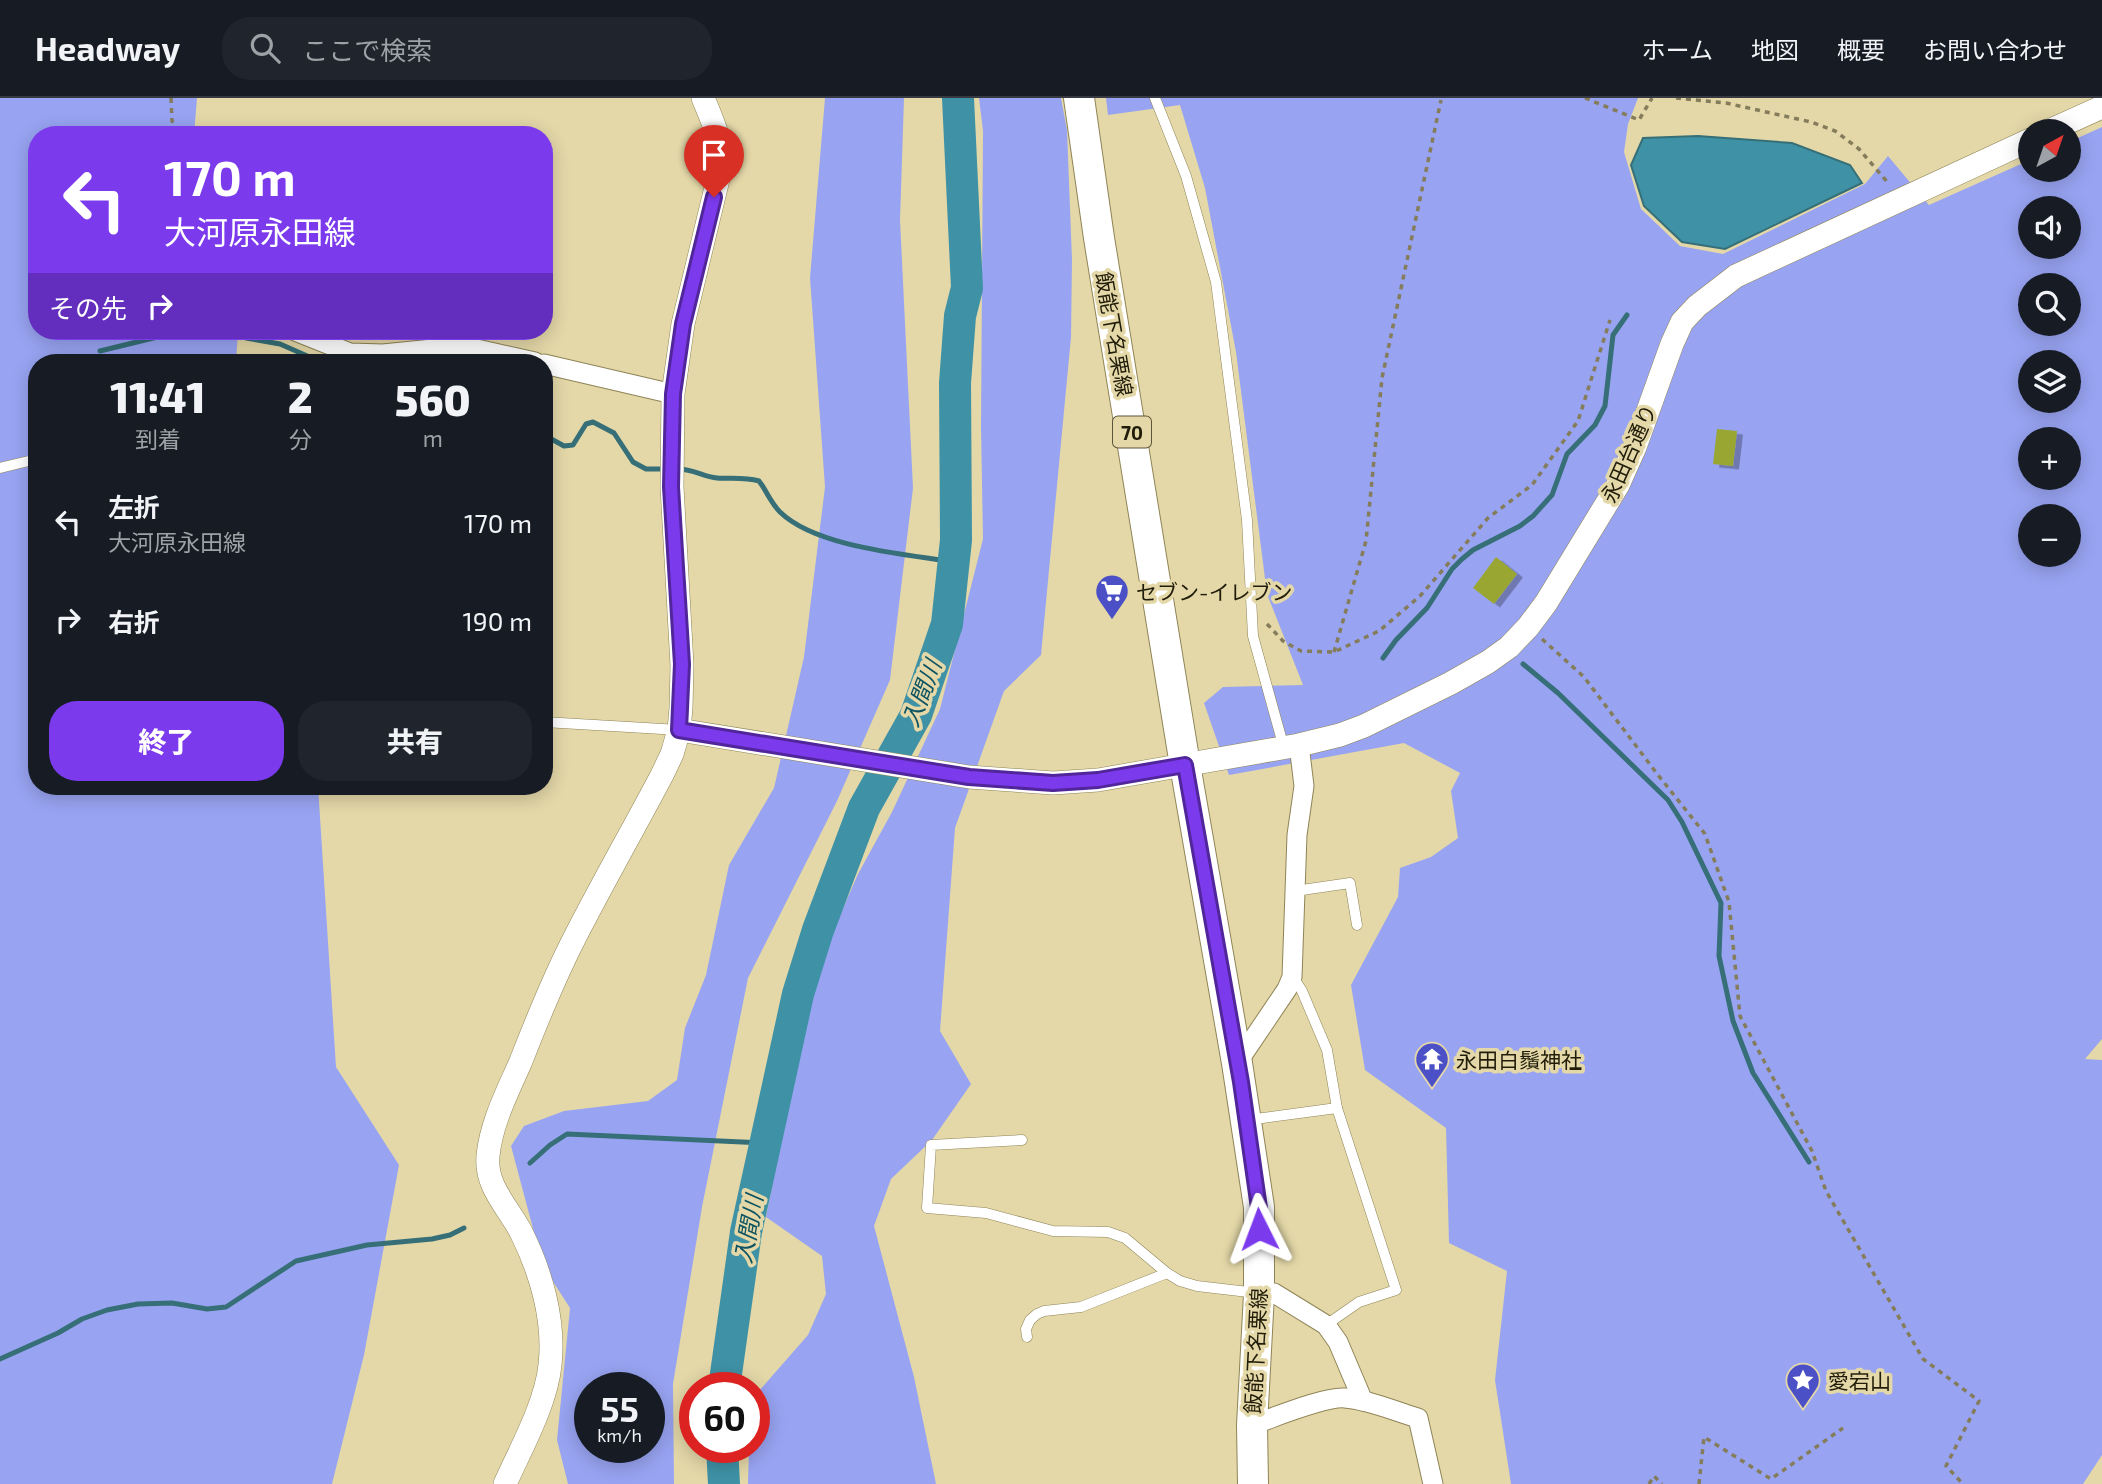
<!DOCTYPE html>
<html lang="ja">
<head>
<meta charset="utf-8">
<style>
  body { margin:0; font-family:"Exo 2","Noto Sans JP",sans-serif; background:#20242c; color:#f1f3f6; height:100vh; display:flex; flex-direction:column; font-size:26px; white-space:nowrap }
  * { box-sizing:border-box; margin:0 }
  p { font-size:23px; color:#9ea1a6 }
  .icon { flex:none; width:38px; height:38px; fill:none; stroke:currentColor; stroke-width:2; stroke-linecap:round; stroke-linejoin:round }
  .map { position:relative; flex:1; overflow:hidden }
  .details { position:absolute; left:28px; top:256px; width:525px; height:441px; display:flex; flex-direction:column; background:#171b24; border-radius:28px; box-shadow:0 4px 18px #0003 }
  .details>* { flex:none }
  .top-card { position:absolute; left:28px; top:28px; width:525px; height:214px; border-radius:28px; box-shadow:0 4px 18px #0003; background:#7c3aed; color:#fff; overflow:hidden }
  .needle { width:46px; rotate:40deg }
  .fabs { position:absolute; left:2018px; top:21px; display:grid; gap:14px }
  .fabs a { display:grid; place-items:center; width:63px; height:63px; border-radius:50%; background:#171b24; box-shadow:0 4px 18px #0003; font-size:35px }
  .speed { position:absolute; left:574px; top:1274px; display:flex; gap:14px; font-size:35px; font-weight:700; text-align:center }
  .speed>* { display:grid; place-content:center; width:91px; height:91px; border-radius:50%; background:#171b24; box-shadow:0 4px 18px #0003; line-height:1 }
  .speed small { font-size:18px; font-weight:400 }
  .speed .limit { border:10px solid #d22; background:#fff; color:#111 }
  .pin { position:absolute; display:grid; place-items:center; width:60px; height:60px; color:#fff; margin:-72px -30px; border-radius:50% 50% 50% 0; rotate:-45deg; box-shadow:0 0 7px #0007 }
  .pin .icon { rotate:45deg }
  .me { position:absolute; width:77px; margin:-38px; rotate:357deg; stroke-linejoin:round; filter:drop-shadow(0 0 5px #0008) }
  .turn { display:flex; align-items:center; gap:24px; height:147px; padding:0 21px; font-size:32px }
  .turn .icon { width:91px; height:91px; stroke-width:2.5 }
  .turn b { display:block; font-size:49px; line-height:60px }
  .then { display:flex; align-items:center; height:66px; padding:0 21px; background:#0003; gap:14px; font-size:26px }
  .eta { display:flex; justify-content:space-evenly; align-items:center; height:119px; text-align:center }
  .eta b { font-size:42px; font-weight:800; line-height:49px }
  .button { display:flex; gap:14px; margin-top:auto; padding:14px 21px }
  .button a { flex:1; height:80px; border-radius:28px; background:#7c3aed; color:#fff; font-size:28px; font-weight:800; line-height:80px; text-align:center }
  .button a+a { background:#20242c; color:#f1f3f6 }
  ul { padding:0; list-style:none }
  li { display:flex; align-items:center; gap:21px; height:98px; padding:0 21px }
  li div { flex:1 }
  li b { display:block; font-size:26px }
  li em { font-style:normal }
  header { display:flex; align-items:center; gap:42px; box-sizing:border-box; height:98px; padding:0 35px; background:#171b24; border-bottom:2px solid #363941 }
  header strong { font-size:33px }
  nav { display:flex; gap:38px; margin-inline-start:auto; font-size:24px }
  .search { width:490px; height:63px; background:#20242c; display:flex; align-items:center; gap:18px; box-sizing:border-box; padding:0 24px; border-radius:28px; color:#9ea1a6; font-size:26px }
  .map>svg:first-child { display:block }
  .forest { fill:#98a4f2; fill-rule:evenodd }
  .water { fill:#3f92a6; stroke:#366f77; stroke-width:2 }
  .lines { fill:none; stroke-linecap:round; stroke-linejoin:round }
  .stream { stroke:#366f77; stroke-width:5 }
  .river { stroke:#3f92a6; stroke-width:32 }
  .building { fill:#99a730; filter:url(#shadow) }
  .service-casing { stroke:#8f8457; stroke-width:11 }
  .minor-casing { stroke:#8f8457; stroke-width:21 }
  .tertiary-casing { stroke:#8f8457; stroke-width:24 }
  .primary-casing { stroke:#8f8457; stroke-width:32 }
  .path { stroke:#847c5a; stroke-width:3.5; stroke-dasharray:5 5; stroke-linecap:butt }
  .service { stroke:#fff; stroke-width:10 }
  .minor { stroke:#fff; stroke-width:19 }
  .tertiary { stroke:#fff; stroke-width:23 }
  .primary { stroke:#fff; stroke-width:30 }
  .route-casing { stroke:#51269a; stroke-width:18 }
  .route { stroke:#7c3aed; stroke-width:12 }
  .labels { text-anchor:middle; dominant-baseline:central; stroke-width:7; stroke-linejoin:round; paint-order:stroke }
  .shield { fill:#e4d8a8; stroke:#5b5439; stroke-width:2 }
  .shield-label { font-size:19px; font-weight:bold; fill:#201c09 }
  .street-label { font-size:21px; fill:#201c09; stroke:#e4d8a8 }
  .poi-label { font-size:21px; fill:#201c09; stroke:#e4d8a8; text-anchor:start }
  .water-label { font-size:23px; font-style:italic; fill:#0d5362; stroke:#e4d8a8 }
</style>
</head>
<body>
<header>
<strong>Headway</strong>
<div class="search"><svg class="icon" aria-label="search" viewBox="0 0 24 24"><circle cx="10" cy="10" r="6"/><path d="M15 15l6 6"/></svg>ここで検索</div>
<nav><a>ホーム</a><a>地図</a><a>概要</a><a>お問い合わせ</a></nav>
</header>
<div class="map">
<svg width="2102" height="1386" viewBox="0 0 2102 1386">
  <defs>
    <filter id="shadow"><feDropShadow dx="6" dy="3.5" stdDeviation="0" flood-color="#0004"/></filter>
  </defs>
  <rect width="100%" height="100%" fill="#e4d8a8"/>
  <!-- forest -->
  <g class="forest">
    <polygon points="0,0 197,0 194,37 37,37 37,233 238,233 236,264 37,264 37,688 318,688 336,969 399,1067 364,1257 332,1386 0,1386"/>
    <path d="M825,0H904L900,122L913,390L890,582L837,703L748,880L702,1109L673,1286L674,1386H568L557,1342L570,1210L543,1168L511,1048L524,1028L564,1013L648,1003L677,982L685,930L706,877L729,767L774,690L804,559L825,389L810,180ZM590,1290H649V1349H590Z"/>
    <polygon points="979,0 1061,0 1067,32 1072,162 1071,239 1041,557 1004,593 955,730 940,933 971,986 932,1042 891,1081 874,1128 914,1279 936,1386 748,1386 749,1349 754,1349 754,1317 758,1294 808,1237 826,1196 822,1158 766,1119 814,877 858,776 892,714 940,611 983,441 981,329 983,33"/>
    <path d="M1106,0H1638L1628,26L1624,54L1641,111L1680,148L1723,156L1865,86L1888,58L1929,107L2030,62V72H2068L2069,44L2102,29V941L2085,961L2102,962V1357L2083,1386H1511L1495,1282L1507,1173L1449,1145L1446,1030L1365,972L1351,887L1398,799L1400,770L1431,759L1458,740L1451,693L1460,675L1404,645L1229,677L1204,605L1223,589L1303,587L1267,496L1236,254L1205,90L1180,7L1108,17ZM2030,110H2068V149H2030ZM2030,187H2068V226H2030ZM2030,264H2068V303H2030ZM2030,341H2068V380H2030ZM2030,418H2068V457H2030Z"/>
  </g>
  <!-- water -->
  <polygon class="water" points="1698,38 1792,45 1850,67 1862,85 1725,151 1682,144 1644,108 1631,67 1643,40"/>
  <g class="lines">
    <!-- stream -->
    <g class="stream">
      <polyline points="236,233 246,240 280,246 321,264"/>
      <polyline points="100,253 182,233"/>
      <polyline points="544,337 564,348 573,347 586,326 593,324 614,335 633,364 646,371 668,371"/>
      <path d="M678,371C694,371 703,379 717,380C732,381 745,379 759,383C766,392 771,405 780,414C816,449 904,456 954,464"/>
      <polyline points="1383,560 1396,542 1427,510 1452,471 1462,461 1473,452 1520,428 1533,418 1552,397 1567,356 1595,327 1605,308 1613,237 1627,217"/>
      <polyline points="1523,566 1558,595 1668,702 1682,724 1721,805 1719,858 1733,923 1753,975 1809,1064"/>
      <polyline points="530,1065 550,1047 567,1036 766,1045"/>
      <polyline points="0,1261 58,1235 82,1221 107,1212 138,1206 172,1205 207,1211 226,1209 296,1163 367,1147 432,1141 450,1137 464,1130"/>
    </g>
    <!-- river -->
    <g class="river">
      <polyline points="724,1290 746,1134 798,896 818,832 864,710 916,617 947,526 956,442 955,285 960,218 967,190 958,0"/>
      <polyline points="722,1349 724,1386"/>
    </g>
  </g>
  <!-- building -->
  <g class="building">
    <polygon points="1717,331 1737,333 1733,368 1713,366"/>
    <polygon points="1496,459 1517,476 1494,506 1473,490"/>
  </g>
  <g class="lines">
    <!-- service casing -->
    <g class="service-casing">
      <g id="service">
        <polyline points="1155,0 1186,78 1216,184 1247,422 1253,538 1284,650"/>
        <polyline points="0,370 37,361"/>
        <polyline points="544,624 679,632"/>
        <polyline points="1295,793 1350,785 1357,827"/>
        <polyline points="1293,879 1302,893 1327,952 1337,1010 1396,1192 1359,1204 1326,1227"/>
        <polyline points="1248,1022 1337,1010"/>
        <polyline points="1022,1042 931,1047 927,1110 986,1115 1053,1133 1108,1134 1125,1140 1167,1175 1180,1183 1197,1188 1257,1195"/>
        <polyline points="1027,1239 1026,1231 1030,1222 1037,1216 1044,1213 1081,1209 1167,1175"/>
      </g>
    </g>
    <!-- minor casing -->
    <g class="minor-casing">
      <g id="minor">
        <polyline points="295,233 350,255 383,256 453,249 472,250 535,264"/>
        <polyline points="544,266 673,296"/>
        <polyline points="1237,965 1287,891 1292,879 1297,737 1304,688 1299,647"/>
        <polyline points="1259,1196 1274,1195 1326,1227 1338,1244 1363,1303"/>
        <path d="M1252,1327C1273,1320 1325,1298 1345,1300C1370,1302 1394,1313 1418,1320L1433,1386"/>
      </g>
    </g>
    <!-- tertiary casing -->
    <g class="tertiary-casing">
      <g id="tertiary">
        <polyline points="2049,33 2102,9"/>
        <polyline points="679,632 969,679 1053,685 1098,682 1299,647 1340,637 1364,628 1451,585 1488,564 1509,549 1528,529 1546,505 1618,387 1635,349 1672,246 1682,224 1697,208 1736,178 2030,42"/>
        <path d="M505,1386C521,1350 546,1306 550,1267C555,1222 541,1174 521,1134C508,1109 485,1088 488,1058C491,1025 508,993 521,963C537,922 554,880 574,841C602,786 633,732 662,677L672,656L679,632L681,610L682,567L672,389L673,296L683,226L720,73C723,45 714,26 703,0"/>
      </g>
    </g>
    <!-- primary casing -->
    <g class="primary-casing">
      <polyline id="primary" points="1079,0 1099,140 1185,667 1237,965 1259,1109 1259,1196 1252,1327 1253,1386"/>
    </g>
    <!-- path -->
    <g class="path">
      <polyline points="171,0 172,23 182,37"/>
      <polyline points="1585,0 1639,22 1652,0"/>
      <polyline points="1676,0 1726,5 1811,24 1835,33 1859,51 1889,86"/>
      <polyline points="1267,526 1283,543 1301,553 1334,554 1379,533 1420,498 1488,420 1532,387 1578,323 1610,222"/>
      <polyline points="1542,541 1584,579 1658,677 1705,736 1729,804 1740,918 1812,1053 1826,1093 1923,1261 1979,1303 1946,1368 1963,1386"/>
      <polyline points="1334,554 1366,443 1382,280 1441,2"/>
      <polyline points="1649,1386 1654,1378 1662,1386"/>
      <polyline points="1699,1386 1704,1339 1771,1381 1843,1330"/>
    </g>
    <!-- service -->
    <use href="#service" class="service"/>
    <!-- minor -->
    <use href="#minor" class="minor"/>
    <!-- tertiary -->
    <use href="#tertiary" class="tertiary"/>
    <!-- primary -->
    <use href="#primary" class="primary"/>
  </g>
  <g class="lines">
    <!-- route casing -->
    <g class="route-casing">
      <polyline id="route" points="714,99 683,226 673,296 671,389 682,566 679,632 969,679 1053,685 1098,682 1185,667 1241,984 1259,1110 1259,1131"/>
    </g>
    <!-- route -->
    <use href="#route" class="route"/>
  </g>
  <!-- icons -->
  <defs>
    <g id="supermarket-pin" transform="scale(1.75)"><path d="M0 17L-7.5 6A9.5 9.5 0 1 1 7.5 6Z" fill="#4b50c6" stroke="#e4d8a8"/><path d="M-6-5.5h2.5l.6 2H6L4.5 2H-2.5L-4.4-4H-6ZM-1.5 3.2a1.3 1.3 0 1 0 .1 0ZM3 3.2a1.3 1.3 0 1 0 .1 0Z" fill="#fff"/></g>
    <g id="temple-pin" transform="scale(1.75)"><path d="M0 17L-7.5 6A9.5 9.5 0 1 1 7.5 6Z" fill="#4b50c6" stroke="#e4d8a8"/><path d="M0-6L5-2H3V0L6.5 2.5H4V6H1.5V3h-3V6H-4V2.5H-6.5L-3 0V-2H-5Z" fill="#fff"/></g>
    <g id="sight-pin" transform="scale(1.75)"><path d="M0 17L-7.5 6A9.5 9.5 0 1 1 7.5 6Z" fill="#4b50c6" stroke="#e4d8a8"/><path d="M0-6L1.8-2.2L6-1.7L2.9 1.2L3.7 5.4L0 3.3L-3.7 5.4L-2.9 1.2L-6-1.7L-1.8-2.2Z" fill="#fff"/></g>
  </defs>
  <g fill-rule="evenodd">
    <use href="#supermarket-pin" x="1112" y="493"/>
    <use href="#temple-pin" x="1432" y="961"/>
    <use href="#sight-pin" x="1803" y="1282"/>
  </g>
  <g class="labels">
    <!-- shield labels -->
    <rect class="shield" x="1113" y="318.5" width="38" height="31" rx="5"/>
    <g class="shield-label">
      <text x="1132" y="334">70</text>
    </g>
    <!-- street labels -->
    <g class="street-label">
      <text transform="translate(1115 236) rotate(80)">飯能下名栗線</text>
      <text transform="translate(1628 355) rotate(-66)">永田台通り</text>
      <text transform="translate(1255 1253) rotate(-87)">飯能下名栗線</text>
    </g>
    <!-- poi labels -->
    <g class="poi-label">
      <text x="1136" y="493">セブン-イレブン</text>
      <text x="1456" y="961">永田白鬚神社</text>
      <text x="1828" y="1282">愛宕山</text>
    </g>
    <!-- water labels -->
    <g class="water-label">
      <text transform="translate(921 595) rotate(-69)">入間川</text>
      <text transform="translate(748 1131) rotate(-80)">入間川</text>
    </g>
  </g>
</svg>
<div class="fabs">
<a><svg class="needle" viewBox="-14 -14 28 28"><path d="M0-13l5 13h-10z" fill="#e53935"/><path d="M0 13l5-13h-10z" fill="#9ea1a6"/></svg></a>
<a><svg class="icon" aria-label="sound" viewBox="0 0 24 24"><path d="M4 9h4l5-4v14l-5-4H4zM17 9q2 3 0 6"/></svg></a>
<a><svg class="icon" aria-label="search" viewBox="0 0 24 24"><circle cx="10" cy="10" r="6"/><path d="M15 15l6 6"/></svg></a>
<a><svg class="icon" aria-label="layers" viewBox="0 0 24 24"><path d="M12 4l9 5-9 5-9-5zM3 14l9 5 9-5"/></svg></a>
<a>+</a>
<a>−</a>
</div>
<div class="speed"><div>55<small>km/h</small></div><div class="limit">60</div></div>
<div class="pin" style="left:714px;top:99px;background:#d93025"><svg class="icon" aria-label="arrive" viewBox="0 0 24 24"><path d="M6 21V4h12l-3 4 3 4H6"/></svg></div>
<svg class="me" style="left:1259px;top:1131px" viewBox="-20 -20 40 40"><path d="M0-17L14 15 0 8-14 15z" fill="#7c3aed" stroke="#fff" stroke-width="4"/></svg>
<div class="top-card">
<div class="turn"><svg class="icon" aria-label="left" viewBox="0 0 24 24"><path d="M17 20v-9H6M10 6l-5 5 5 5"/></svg><div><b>170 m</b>大河原永田線</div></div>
<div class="then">その先<svg class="icon" aria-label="right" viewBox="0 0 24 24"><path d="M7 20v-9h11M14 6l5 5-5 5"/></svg></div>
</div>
<section class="details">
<div class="eta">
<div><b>11:41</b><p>到着</p></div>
<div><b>2</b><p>分</p></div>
<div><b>560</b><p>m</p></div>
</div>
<ul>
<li><svg class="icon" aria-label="left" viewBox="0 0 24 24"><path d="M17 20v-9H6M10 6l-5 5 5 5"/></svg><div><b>左折</b><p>大河原永田線</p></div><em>170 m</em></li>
<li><svg class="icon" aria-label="right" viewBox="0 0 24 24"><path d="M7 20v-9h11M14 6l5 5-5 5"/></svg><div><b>右折</b></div><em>190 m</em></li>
</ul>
<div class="button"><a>終了</a><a>共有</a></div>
</section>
</div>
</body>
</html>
